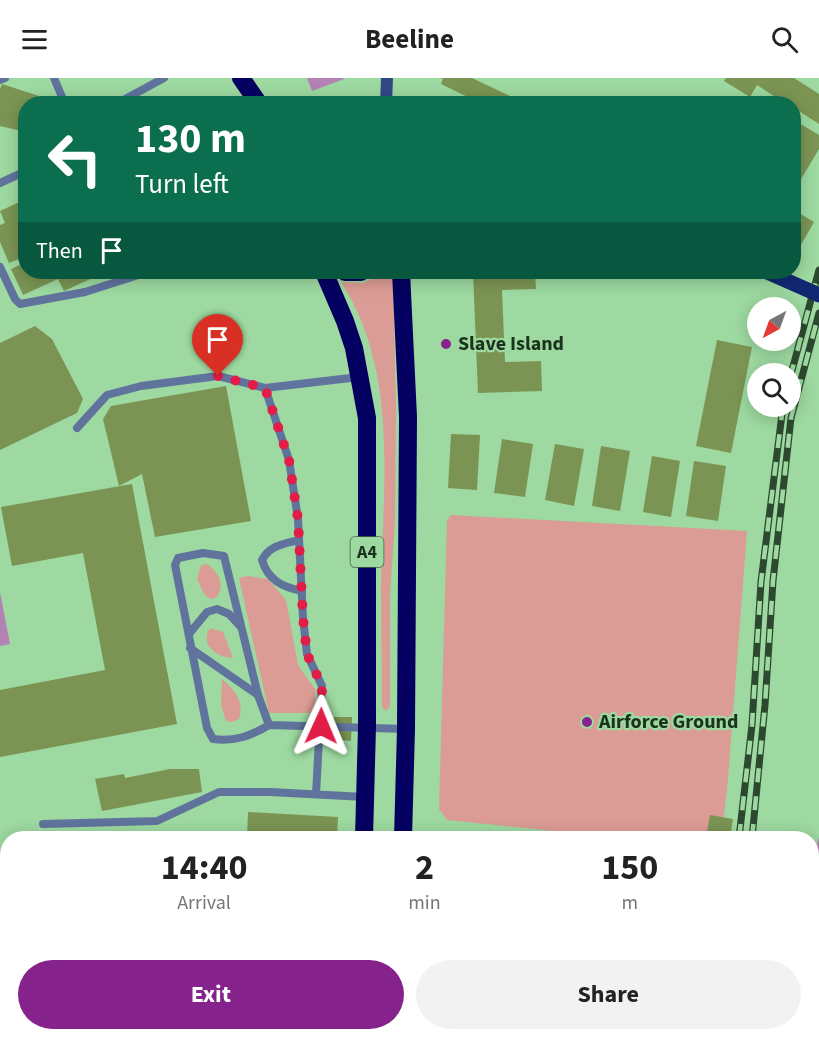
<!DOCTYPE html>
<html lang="en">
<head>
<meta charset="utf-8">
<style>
  body { margin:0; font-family:"Source Sans 3",sans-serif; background:#f2f2f2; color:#222; height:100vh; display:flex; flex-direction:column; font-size:22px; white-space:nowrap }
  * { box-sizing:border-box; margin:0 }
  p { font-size:20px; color:#767676 }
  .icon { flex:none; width:33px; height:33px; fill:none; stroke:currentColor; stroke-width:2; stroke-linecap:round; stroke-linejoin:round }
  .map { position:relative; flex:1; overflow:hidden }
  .panel { position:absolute; left:0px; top:753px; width:819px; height:210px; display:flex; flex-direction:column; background:#fff; border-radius:24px 24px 0 0; box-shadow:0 3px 15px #0003 }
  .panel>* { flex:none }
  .top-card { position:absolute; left:18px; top:18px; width:783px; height:183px; border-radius:24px; box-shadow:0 3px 15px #0003; background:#0b6e4f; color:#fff; overflow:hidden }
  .needle { width:39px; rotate:221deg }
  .fabs { position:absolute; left:747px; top:219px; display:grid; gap:12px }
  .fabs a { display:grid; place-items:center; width:54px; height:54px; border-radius:50%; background:#fff; box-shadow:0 3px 15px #0003; font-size:30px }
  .pin { position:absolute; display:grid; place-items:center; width:51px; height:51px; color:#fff; margin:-62px -26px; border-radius:50% 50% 50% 0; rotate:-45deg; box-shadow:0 0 6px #0007 }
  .pin .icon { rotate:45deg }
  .me { position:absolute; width:66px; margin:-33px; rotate:1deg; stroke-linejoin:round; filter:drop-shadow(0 0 4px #0008) }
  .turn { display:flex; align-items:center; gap:21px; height:126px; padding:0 18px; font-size:27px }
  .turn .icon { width:78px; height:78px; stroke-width:2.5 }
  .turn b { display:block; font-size:42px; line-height:51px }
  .then { display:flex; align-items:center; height:57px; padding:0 18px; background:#0003; gap:12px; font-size:22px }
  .eta { display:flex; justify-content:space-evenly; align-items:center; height:102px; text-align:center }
  .eta b { font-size:36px; font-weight:700; line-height:42px }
  .button { display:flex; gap:12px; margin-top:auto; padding:12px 18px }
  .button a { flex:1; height:69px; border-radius:36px; background:#86228b; color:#fff; font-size:24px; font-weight:700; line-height:69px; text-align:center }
  .button a+a { background:#f2f2f2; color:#222 }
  header { display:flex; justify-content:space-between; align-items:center; height:78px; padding:0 18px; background:#fff; font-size:27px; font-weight:700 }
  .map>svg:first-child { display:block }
  .green { fill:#db9c95 }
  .water { fill:#b481b5 }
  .building { fill:#7b9453 }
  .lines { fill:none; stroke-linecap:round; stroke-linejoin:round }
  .lane { stroke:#60739d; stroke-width:8 }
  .street { stroke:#60739d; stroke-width:12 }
  .secondary { stroke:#314885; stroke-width:12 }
  .highway { stroke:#040061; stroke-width:18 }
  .rail-casing { stroke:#2c492f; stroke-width:7 }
  .rail { stroke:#9dd9a0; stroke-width:4.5; stroke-dasharray:14; stroke-linecap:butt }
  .primary-bridge { stroke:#112772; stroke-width:15 }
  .route { stroke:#e11d48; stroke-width:10; stroke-dasharray:0 18 }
  .poi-dot { fill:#86228b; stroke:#9dd9a0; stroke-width:2 }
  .labels { text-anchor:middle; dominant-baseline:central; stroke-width:4.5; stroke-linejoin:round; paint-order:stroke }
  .shield { fill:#9dd9a0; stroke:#426544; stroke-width:1.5 }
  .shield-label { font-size:18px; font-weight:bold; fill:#1b331d }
  .poi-label { font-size:20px; font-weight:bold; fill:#1b331d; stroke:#9dd9a0; text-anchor:start }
</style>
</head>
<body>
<header><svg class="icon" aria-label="menu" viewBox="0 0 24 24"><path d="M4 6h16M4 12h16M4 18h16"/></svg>Beeline<svg class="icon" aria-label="search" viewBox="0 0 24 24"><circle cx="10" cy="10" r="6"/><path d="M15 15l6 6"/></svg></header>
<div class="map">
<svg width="819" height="963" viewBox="0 0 819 963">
  <rect width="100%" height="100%" fill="#9dd9a0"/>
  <!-- green -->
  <g class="green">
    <path d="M386,194H393L396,328L395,445L390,516V628L386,633L382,629C382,588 381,547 381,506C383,405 399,294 341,204L363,205Z"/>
    <polygon points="451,437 747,453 727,713 722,752 719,758 685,755 679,760 620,760 447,742 439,731 447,443"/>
    <path d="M207,486C218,494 227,509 215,520L210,521L204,516L197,501L201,487Z"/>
    <polygon points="247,498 268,501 286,522 298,587 315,611 316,630 312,635 269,635 239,500"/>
    <path d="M210,550L223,554L233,580C217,580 199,566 210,550Z"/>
    <path d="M222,601C234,612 245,623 239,641L232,644L226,643L221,627Z"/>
  </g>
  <!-- water -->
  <g class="water">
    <polygon points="307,0 343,0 344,1 312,13"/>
    <polygon points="0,514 10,566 0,568"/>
    <polygon points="819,759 819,963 771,963 772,956 812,956 812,788"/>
  </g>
  <!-- building -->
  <g class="building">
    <polygon points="443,0 472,0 514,20 512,26 482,26 441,6"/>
    <polygon points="726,0 794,0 819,16 819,46 794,30 794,26 786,26 757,7 750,19 724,3"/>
    <polygon points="2,6 39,18 36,26 26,26 26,54 0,48 0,11"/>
    <polygon points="794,42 819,57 819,71 794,113"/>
    <polygon points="26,121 26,178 9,185 0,164 0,147 5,145 0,133"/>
    <polygon points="794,132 814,144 798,172 794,169"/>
    <polygon points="26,184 26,194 95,194 97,198 64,213 58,201 23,217 11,191"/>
    <polygon points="473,194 535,194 536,211 502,212 505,284 541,283 542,313 478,315"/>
    <polygon points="35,248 52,261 83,321 77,335 0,372 0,265"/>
    <polygon points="717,262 752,269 731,375 696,368"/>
    <polygon points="226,308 251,443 155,459 142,396 119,408 103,341 111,328"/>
    <polygon points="451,356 480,357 477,412 448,410"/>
    <polygon points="502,361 533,366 525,419 494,415"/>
    <polygon points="555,366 584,371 574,428 545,422"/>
    <polygon points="601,368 630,373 620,433 592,428"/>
    <polygon points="652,378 680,383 671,439 643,434"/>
    <polygon points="694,383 726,388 718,443 686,438"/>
    <polygon points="132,406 177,646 0,679 0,612 105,592 83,475 12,488 1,429"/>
    <polygon points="334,639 352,639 351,663 334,661"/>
    <polygon points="170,691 199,691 202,714 102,733 95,701 124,696 125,700"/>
    <polygon points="248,734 338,739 337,760 247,760"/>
    <polygon points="710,737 733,741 730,760 706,760"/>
    <polygon points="83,956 134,956 134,961 83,960"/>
    <rect x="205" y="956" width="31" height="7"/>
    <polygon points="243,956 311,956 310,963 242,963"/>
    <polygon points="419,956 452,956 452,963 418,963"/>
    <polygon points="461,956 506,956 505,963 460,963"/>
    <polygon points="524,956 560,956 571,957 570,963 523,963"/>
    <polygon points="645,956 675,956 673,963 643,963"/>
  </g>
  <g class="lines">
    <!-- lane -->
    <g class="lane">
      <polyline points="54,0 65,26"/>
      <polyline points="0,2 5,0"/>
      <polyline points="116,26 164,0"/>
      <polyline points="0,105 26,93"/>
      <polyline points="0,189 15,221 20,226 85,214 148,194"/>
      <polyline points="265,310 289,382 298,441 303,540 307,576 322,608 316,716"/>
      <polyline points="77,350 107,317 141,308 218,298 265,310 359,299"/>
      <path d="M299,462C284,466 270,467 262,482C268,502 282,509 302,513"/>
      <polyline points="189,556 207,534 217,531 229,536 240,548"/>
      <polyline points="190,570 258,617"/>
      <path d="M269,647L258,617L224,478L203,475L178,480L175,487L207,650L213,661C234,664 251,658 269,647L406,651"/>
      <polyline points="43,746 157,743 219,714 270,714 365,719"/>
      <polyline points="585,956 600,963"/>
      <polyline points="620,963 620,956"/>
    </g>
    <!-- street -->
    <polyline class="street" points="171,963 172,957"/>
    <!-- secondary -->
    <polyline class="secondary" points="386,26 387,0"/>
    <!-- highway -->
    <g class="highway">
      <polyline points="241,0 259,26"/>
      <polyline points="324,194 345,243 354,270 367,340 367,649 364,760"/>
      <polyline points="345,194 361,194"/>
      <polyline points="401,194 408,339 406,651 403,760"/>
      <polyline points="354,963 355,956"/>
      <polyline points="387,963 388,956"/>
    </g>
    <!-- rail casing -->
    <g class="rail-casing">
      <g id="rail">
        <polyline points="790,300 819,192"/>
        <polyline points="739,760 752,647 761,504 783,328"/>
        <polyline points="752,760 765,627 773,503 791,340 819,235"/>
        <polyline points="697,963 699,956"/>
        <polyline points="708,963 710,956"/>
      </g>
    </g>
    <!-- rail -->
    <use href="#rail" class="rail"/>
    <!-- primary-bridge -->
    <polyline class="primary-bridge" points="767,194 819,217"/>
  </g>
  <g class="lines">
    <!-- route -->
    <polyline class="route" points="218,298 265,310 289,382 298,441 303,540 307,576 322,608 321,648"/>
  </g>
  <!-- markers -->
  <g class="poi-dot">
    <circle cx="446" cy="266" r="6"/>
    <circle cx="587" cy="644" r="6"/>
  </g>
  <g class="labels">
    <!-- shield labels -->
    <rect class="shield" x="350.5" y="459" width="33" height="30" rx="4.5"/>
    <g class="shield-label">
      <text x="367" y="474">A4</text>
    </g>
    <!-- poi labels -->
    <g class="poi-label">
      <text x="458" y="266">Slave Island</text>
      <text x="599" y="644">Airforce Ground</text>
    </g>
  </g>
</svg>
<div class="fabs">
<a><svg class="needle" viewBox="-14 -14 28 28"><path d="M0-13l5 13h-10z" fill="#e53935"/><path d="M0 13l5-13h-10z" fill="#767676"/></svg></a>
<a><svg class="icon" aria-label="search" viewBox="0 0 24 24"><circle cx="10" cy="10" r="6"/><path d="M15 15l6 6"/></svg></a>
</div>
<div class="pin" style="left:218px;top:298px;background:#d93025"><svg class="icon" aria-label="arrive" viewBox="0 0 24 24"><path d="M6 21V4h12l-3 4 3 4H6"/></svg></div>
<svg class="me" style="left:321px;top:648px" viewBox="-20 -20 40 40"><path d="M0-17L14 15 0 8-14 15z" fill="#e11d48" stroke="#fff" stroke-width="4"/></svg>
<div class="top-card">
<div class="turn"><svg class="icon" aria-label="left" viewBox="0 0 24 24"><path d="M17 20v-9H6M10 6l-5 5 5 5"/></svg><div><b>130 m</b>Turn left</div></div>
<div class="then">Then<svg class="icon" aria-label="arrive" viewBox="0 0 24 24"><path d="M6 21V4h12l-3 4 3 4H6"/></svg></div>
</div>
<section class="panel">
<div class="eta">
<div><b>14:40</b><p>Arrival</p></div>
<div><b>2</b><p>min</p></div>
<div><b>150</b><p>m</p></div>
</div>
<div class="button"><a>Exit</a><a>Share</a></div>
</section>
</div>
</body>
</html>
